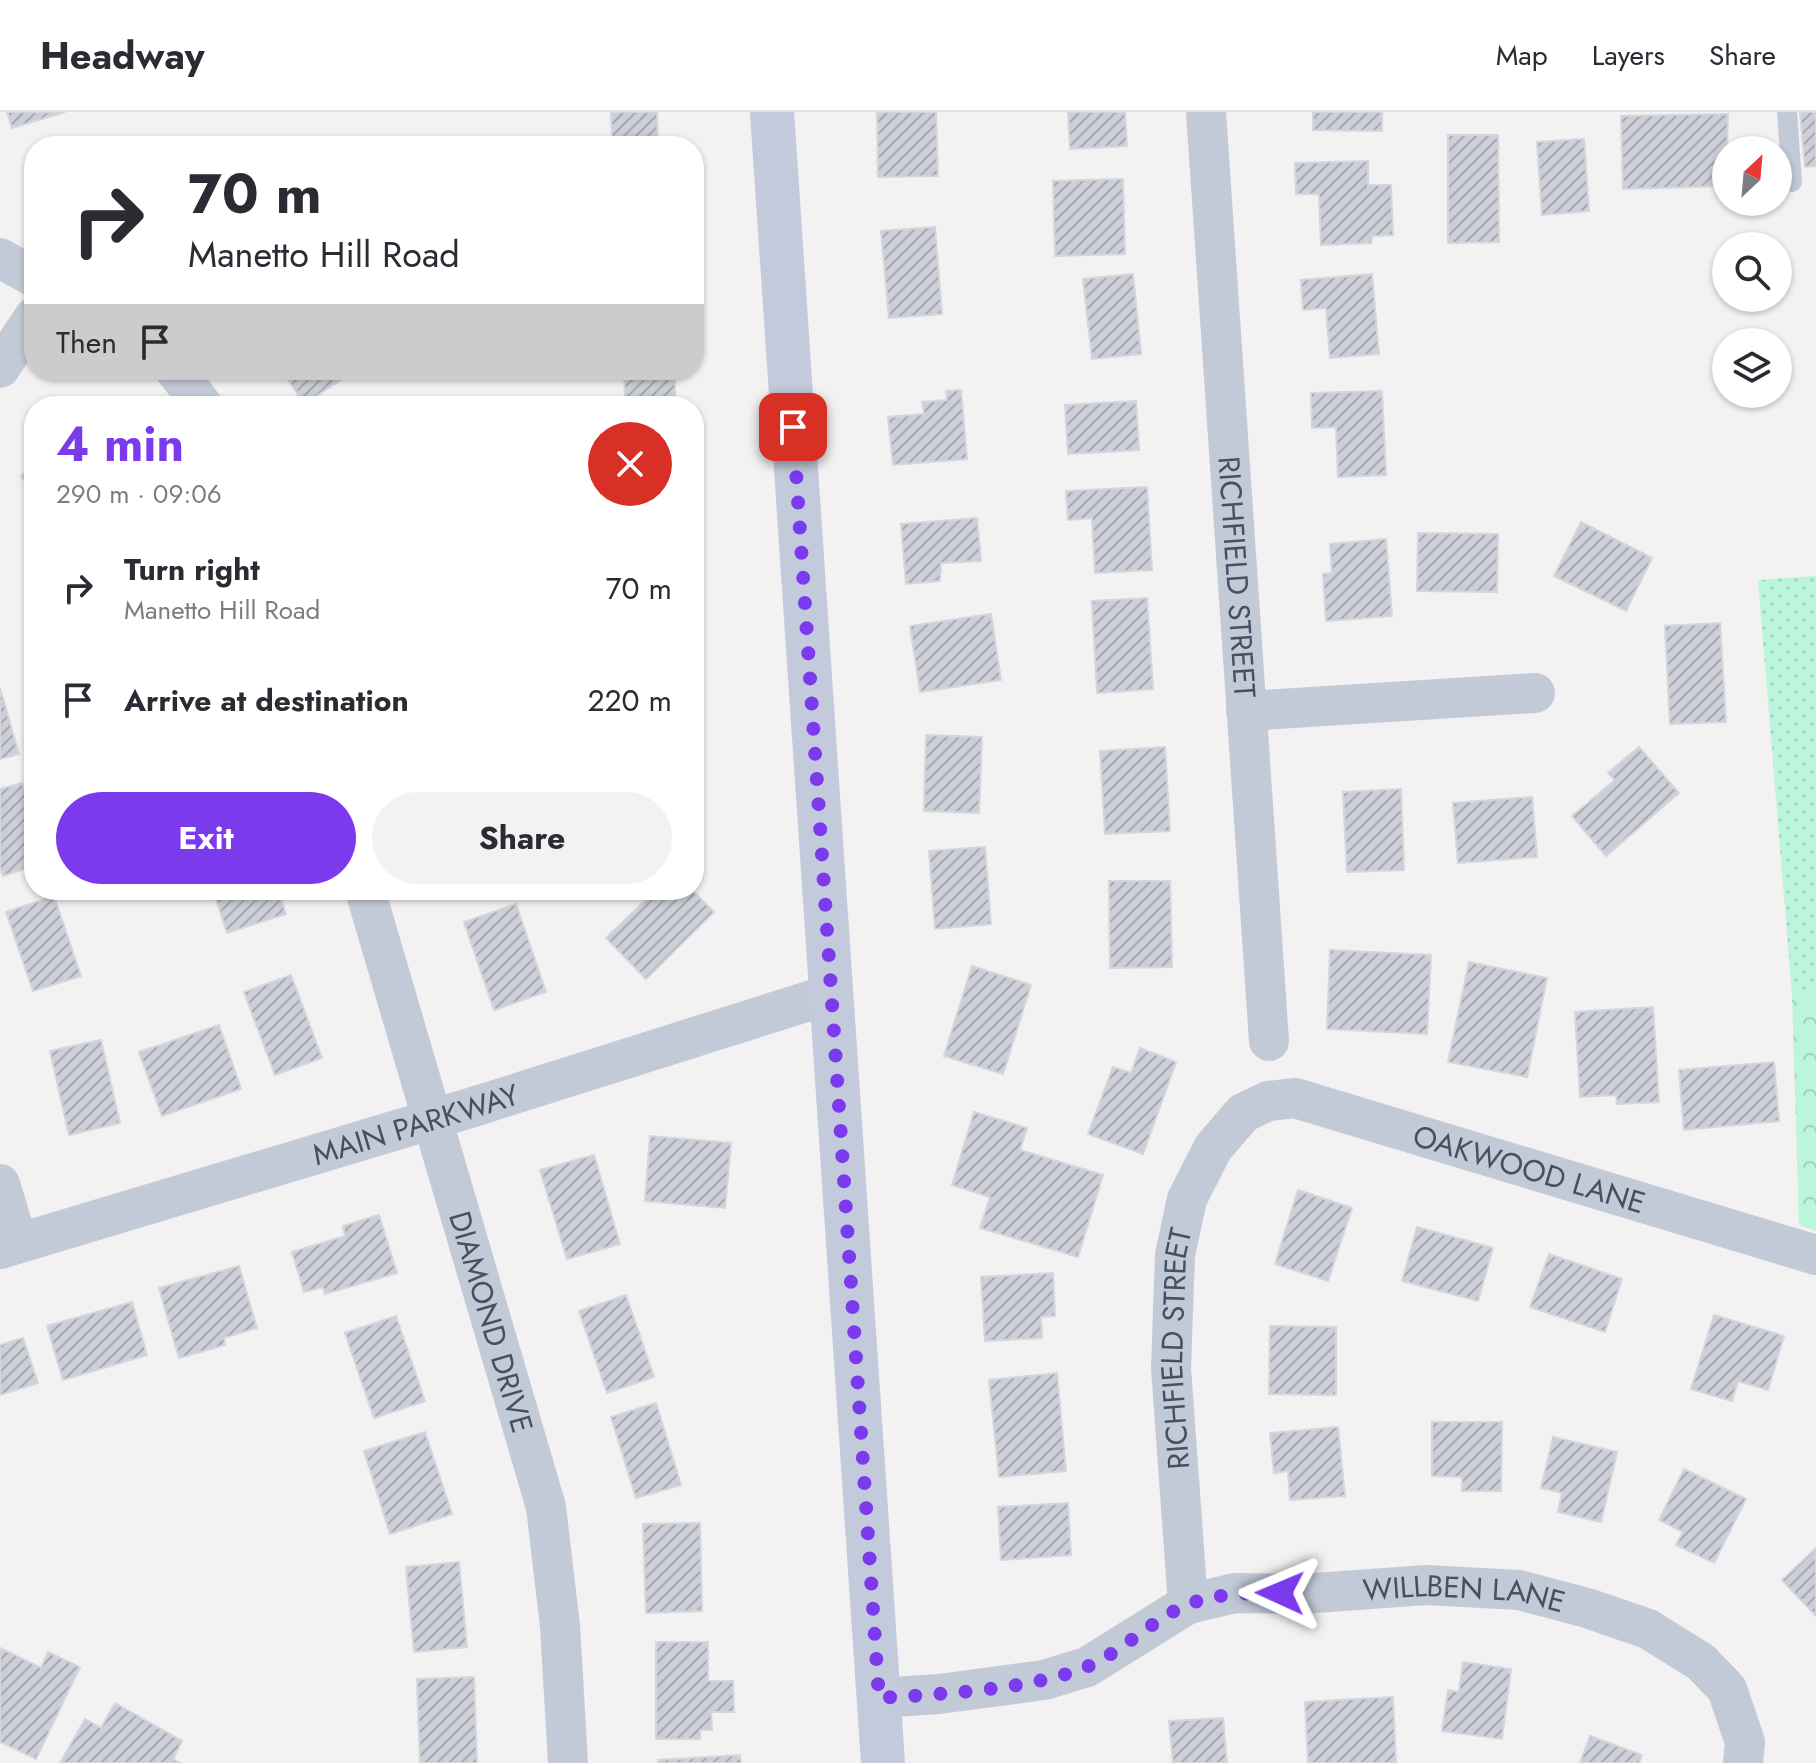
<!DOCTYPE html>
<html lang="en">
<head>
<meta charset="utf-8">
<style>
  body { margin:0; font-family:Jost,sans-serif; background:#f2f2f3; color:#2b2b33; height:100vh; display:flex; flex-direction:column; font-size:30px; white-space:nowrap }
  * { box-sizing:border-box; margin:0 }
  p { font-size:26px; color:#7c7c81 }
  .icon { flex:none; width:44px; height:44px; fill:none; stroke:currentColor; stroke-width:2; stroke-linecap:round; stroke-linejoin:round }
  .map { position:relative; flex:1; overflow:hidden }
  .details { position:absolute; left:24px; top:284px; width:680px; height:504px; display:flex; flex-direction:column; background:#fff; border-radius:32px; box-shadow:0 2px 6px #0004 }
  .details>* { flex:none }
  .top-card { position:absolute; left:24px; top:24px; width:680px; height:244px; border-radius:32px; box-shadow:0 2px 6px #0004; background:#fff; color:#2b2b33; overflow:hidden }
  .needle { width:52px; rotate:26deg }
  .buttons { position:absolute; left:1712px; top:24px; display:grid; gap:16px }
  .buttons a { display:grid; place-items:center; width:80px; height:80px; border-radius:50%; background:#fff; box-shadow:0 2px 6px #0004; font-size:40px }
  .pin { position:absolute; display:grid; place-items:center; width:68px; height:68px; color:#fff; margin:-34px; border-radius:16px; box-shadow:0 4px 12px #0006 }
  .me { position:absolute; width:88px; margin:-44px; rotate:271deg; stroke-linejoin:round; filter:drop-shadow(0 0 6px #0008) }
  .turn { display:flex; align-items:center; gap:28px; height:168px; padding:0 32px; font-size:36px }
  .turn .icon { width:104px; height:104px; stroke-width:2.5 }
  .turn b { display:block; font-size:56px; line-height:68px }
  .then { display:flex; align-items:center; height:76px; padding:0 32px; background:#0003; gap:16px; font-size:30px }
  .round { display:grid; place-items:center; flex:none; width:84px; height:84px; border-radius:42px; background:#f2f2f3 }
  .head { display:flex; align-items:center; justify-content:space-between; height:136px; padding:0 32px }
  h1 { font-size:48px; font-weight:700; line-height:60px; color:#7c3aed }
  .button { display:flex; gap:16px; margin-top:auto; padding:16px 32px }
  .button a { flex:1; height:92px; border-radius:48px; background:#7c3aed; color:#fff; font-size:32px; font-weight:700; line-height:92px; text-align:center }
  .button a+a { background:#f2f2f3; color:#2b2b33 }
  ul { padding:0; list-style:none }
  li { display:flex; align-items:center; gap:24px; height:112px; padding:0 32px }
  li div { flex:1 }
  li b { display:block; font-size:30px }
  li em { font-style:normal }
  header { display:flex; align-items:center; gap:48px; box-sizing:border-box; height:112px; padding:0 40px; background:#fff; border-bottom:2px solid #e1e1e2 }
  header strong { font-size:38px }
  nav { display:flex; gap:44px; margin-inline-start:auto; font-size:28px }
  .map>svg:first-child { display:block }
  .grass { fill:url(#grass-dots) }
  .park { fill:url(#park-crowns) }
  .building { fill:url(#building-hatch); stroke:#d4d5dd; stroke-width:2 }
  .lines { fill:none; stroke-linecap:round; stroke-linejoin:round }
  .lane { stroke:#c3cad7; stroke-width:20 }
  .street { stroke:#c3cad7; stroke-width:40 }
  .secondary { stroke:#c2cadc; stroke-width:44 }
  .route { stroke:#7c3aed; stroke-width:14; stroke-dasharray:0 25.2 }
  .labels { text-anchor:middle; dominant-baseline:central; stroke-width:8; stroke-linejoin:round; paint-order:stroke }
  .street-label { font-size:30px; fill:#465061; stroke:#fff }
</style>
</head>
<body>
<header>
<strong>Headway</strong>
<nav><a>Map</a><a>Layers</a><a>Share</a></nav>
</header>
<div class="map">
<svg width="1816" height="1651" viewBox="0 0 1816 1651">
  <defs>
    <pattern id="grass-dots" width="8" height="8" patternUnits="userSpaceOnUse" patternTransform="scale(2)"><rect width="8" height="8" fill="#bbf5db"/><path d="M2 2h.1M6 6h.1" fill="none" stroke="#a2d4be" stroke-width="1.8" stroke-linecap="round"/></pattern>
    <pattern id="park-crowns" width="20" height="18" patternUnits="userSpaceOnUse" patternTransform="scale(2)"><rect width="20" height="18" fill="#bbf5db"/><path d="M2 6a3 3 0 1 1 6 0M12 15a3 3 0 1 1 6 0" fill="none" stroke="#a2d4be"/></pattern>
    <pattern id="building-hatch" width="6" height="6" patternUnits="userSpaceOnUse" patternTransform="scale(2)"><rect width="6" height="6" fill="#cccfd7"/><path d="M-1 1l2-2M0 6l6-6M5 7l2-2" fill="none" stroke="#a7aab2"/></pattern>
  </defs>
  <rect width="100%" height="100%" fill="#f3f1f1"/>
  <!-- grass -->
  <polygon class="grass" points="1816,464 1816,881 1792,882 1758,468"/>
  <!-- park -->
  <polygon class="park" points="1816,881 1816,1119 1799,1113 1792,882"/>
  <!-- building -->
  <g class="building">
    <polygon points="7,0 65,0 12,16"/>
    <polygon points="611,0 657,0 658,34 597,34 596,28 612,27"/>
    <polygon points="877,0 936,0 938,64 878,65"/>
    <polygon points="1068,0 1125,0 1127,34 1070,37"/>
    <polygon points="1313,0 1382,0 1382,19 1313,18"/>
    <polygon points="1800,0 1816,0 1816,54 1805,55"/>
    <polygon points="1728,2 1726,74 1623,77 1621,4"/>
    <polygon points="1448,23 1498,23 1499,130 1448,131"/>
    <polygon points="1584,27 1589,99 1542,103 1537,30"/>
    <polygon points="1368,49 1368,73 1391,73 1393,123 1372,124 1371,131 1321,133 1319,82 1296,82 1295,51"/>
    <polygon points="1123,67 1125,142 1055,144 1053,69"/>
    <polygon points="935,115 942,202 889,206 881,119"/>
    <polygon points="1133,162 1141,242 1092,247 1083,167"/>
    <polygon points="1372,162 1379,242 1330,246 1326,196 1303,198 1301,168"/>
    <polygon points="282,258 352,258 353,260 304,292"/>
    <polygon points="624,258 675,258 675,288 625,288"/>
    <polygon points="961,278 967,347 893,353 888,305 924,302 922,290 947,288 946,279"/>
    <polygon points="1382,279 1386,363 1338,365 1336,315 1312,316 1311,281"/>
    <polygon points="1136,289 1139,338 1068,342 1065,293"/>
    <polygon points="34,351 34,376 21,365"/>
    <polygon points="1147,375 1152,458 1095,461 1092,406 1068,408 1066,379"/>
    <polygon points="977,406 981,449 941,451 940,469 906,472 901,412"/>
    <polygon points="1581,410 1652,446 1626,499 1554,464"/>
    <polygon points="1418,421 1498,422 1497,480 1417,479"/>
    <polygon points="1386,427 1392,504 1326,509 1323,462 1332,461 1330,432"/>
    <polygon points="1147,486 1153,577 1097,581 1092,489"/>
    <polygon points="991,502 1001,568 920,580 910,514"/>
    <polygon points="1720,511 1726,610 1670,612 1665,514"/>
    <polygon points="694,525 698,560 694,561"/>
    <polygon points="0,576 19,642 0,647"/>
    <polygon points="926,623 982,625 979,701 924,699"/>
    <polygon points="1165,635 1170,719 1105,722 1100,639"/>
    <polygon points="1639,635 1679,681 1606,744 1572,704 1615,668 1608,661"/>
    <polygon points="694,643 699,643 702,730 694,730"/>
    <polygon points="22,671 34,709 34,754 3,764 0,756 0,677"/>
    <polygon points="1401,677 1404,758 1347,760 1343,680"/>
    <polygon points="1532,685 1537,745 1458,751 1453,691"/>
    <polygon points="985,735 991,812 935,817 929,739"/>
    <polygon points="1109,769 1170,769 1172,855 1110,856"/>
    <polygon points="213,778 278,778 286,802 227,821"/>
    <polygon points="656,778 692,778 714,800 646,867 606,826"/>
    <polygon points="54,784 81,864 33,879 6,800"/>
    <polygon points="516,792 546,880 494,898 464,810"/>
    <polygon points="1330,838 1431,843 1427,922 1327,917"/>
    <polygon points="1469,850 1547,866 1527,965 1448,950"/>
    <polygon points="972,854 1031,873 1003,962 944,944"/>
    <polygon points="291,863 322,946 275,963 244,880"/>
    <polygon points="1653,895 1659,990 1617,992 1616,983 1580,985 1575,900"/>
    <polygon points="219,913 241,977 162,1004 139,940"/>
    <polygon points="101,928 120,1011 69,1023 50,939"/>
    <polygon points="1140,936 1176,950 1143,1042 1088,1022 1113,955 1131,961"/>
    <polygon points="1774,950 1779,1009 1684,1018 1679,958"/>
    <polygon points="974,1000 1027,1016 1020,1038 1103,1063 1078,1145 980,1116 990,1085 952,1073"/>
    <polygon points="650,1024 731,1031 725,1096 645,1089"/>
    <polygon points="594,1043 620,1132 567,1147 540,1058"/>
    <polygon points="1298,1078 1352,1096 1328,1169 1275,1152"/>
    <polygon points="379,1103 397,1161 325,1182 323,1175 304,1180 292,1140 345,1124 343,1114"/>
    <polygon points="1417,1115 1493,1136 1478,1189 1402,1169"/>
    <polygon points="1549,1142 1622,1167 1605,1220 1530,1195"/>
    <polygon points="239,1154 257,1216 224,1226 225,1233 179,1246 159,1176"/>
    <polygon points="1053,1161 1055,1204 1041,1205 1042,1226 985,1229 981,1165"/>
    <polygon points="626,1183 654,1265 607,1281 579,1199"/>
    <polygon points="132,1190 147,1243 63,1268 47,1214"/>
    <polygon points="1714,1203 1784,1224 1768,1278 1738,1269 1732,1289 1691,1277"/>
    <polygon points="396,1204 425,1289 374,1306 345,1221"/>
    <polygon points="1270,1214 1336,1215 1336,1283 1269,1282"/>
    <polygon points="23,1226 38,1271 0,1283 0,1233"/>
    <polygon points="1057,1261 1066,1359 999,1365 989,1268"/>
    <polygon points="656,1291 681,1373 636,1386 611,1305"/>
    <polygon points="1432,1310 1502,1310 1501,1379 1462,1379 1462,1365 1432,1364"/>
    <polygon points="1338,1315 1345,1384 1290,1388 1288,1359 1274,1361 1270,1321"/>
    <polygon points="425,1320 452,1402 390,1422 364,1339"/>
    <polygon points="1553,1325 1617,1340 1601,1410 1558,1400 1562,1381 1541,1376"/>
    <polygon points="1684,1357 1746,1387 1714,1451 1676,1433 1683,1420 1659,1408"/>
    <polygon points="1068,1391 1071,1443 1001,1448 998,1395"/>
    <polygon points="700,1411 702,1499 646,1501 643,1412"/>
    <polygon points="1816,1436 1816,1504 1782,1468"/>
    <polygon points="459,1450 467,1535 414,1540 406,1455"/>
    <polygon points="656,1530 708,1530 708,1569 733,1569 734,1600 711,1600 712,1618 700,1618 700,1627 656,1627"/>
    <polygon points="0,1536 41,1556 48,1540 80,1555 36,1647 0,1630"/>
    <polygon points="1463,1550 1511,1557 1502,1627 1442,1619 1448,1578 1459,1580"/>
    <polygon points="474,1565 477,1651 420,1651 417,1567"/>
    <polygon points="1393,1585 1396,1651 1308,1651 1305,1590"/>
    <polygon points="115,1591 182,1629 173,1647 180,1651 60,1651 85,1607 101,1616"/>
    <polygon points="1223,1606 1227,1651 1173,1651 1169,1609"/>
    <polygon points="1590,1624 1642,1643 1639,1651 1580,1651"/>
    <polygon points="740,1643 741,1651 659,1651 658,1648"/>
  </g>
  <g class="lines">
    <!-- lane -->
    <polyline class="lane" points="1787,0 1792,70"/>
    <!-- street -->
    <g class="street">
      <path id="s1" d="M1206,0L1269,929"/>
      <polyline points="0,146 34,165"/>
      <polyline points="0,256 34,205"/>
      <polyline points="175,258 203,294"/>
      <polyline points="1246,599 1535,581"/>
      <path id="s2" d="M365,778L546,1395L560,1514L568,1651"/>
      <polyline points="0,1072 18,1131"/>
      <path id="s3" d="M0,1137L470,996L831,882"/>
      <path id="s4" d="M1188,1492L1171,1256L1175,1143L1187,1087L1213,1036L1243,1001L1268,989L1295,986L1816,1143"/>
      <path id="s5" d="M879,1586L939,1582L1044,1568L1087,1555L1188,1492L1235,1481L1302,1482L1426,1473L1519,1478L1587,1496L1648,1517L1701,1550L1727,1577L1745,1630L1743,1651"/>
    </g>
    <!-- secondary -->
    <polyline class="secondary" points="772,0 883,1651"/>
  </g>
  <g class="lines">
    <!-- route -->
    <path class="route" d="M793,315L879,1586C941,1582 1027,1578 1084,1556C1122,1541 1152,1507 1189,1492C1218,1481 1249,1481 1280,1481"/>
  </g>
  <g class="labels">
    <!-- street labels -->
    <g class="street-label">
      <text stroke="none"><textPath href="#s1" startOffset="466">RICHFIELD STREET</textPath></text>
      <text stroke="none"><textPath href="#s3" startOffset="434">MAIN PARKWAY</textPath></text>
      <text stroke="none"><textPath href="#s4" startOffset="810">OAKWOOD LANE</textPath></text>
      <text stroke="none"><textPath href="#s2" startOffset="450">DIAMOND DRIVE</textPath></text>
      <text stroke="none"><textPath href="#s4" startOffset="256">RICHFIELD STREET</textPath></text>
      <text stroke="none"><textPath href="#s5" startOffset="608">WILLBEN LANE</textPath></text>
    </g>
  </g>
</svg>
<div class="buttons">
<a><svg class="needle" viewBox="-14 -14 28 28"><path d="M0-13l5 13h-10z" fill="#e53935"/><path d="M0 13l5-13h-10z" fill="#7c7c81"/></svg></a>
<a><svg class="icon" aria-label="search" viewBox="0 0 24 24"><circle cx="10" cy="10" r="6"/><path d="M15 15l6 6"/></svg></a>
<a><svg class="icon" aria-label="layers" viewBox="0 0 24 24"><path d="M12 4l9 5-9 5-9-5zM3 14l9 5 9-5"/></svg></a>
</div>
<div class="pin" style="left:793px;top:315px;background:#d93025"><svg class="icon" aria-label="arrive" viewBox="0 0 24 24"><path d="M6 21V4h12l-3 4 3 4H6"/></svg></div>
<svg class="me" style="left:1280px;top:1481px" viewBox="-20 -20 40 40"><path d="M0-17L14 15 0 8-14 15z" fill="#7c3aed" stroke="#fff" stroke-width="4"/></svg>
<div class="top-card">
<div class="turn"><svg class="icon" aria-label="right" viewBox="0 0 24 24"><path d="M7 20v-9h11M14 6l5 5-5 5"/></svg><div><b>70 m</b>Manetto Hill Road</div></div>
<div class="then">Then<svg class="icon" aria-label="arrive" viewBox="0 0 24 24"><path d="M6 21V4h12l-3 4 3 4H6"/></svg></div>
</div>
<section class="details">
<div class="head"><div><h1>4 min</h1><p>290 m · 09:06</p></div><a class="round" style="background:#d93025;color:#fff"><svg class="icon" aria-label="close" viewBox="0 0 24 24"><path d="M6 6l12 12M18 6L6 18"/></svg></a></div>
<ul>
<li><svg class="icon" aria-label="right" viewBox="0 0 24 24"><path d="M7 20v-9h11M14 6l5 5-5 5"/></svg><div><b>Turn right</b><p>Manetto Hill Road</p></div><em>70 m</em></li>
<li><svg class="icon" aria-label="arrive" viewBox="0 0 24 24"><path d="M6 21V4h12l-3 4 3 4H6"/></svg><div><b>Arrive at destination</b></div><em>220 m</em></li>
</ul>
<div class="button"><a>Exit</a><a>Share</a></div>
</section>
</div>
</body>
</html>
